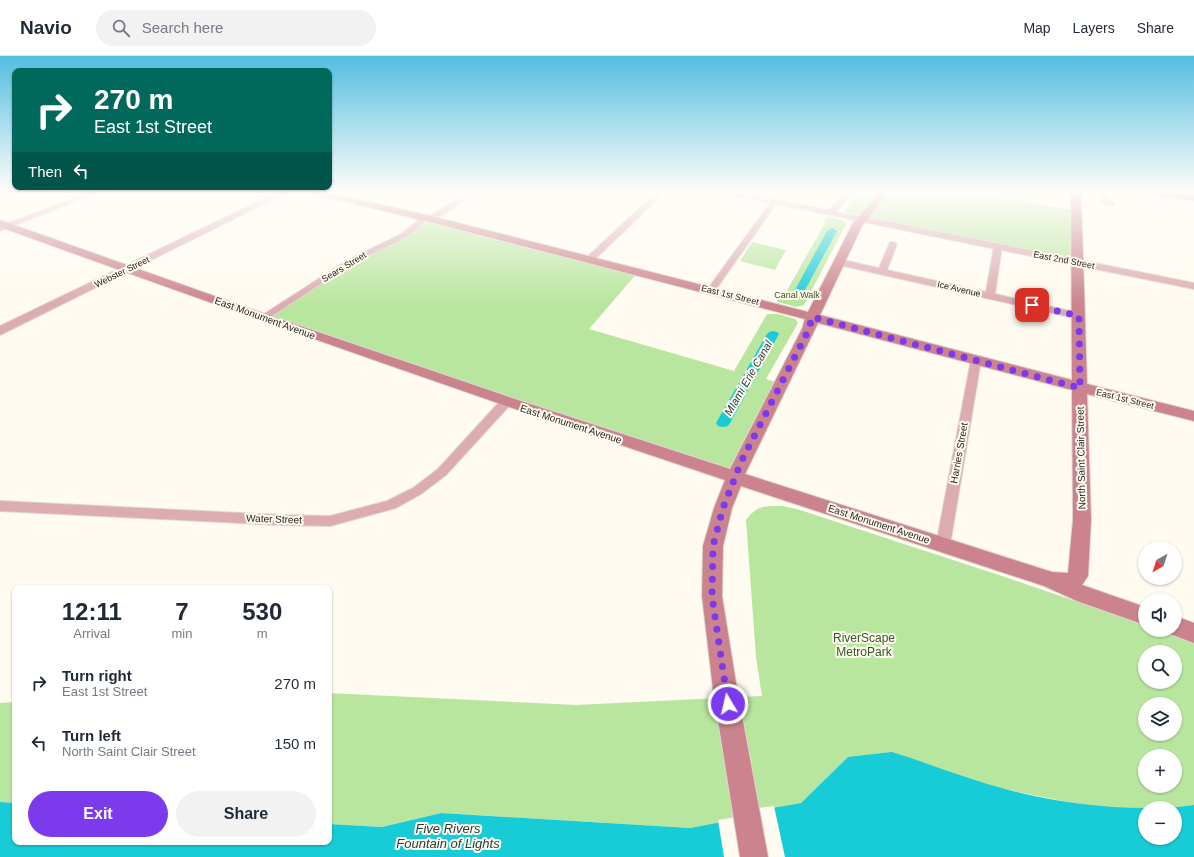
<!DOCTYPE html>
<html lang="en">
<head>
<meta charset="utf-8">
<style>
  body { margin:0; font-family:Arial,sans-serif; background:#f2f2f3; color:#1f2937; height:100vh; display:flex; flex-direction:column; font-size:15px; white-space:nowrap }
  * { box-sizing:border-box; margin:0 }
  p { font-size:13px; color:#747a83 }
  .icon { flex:none; width:22px; height:22px; fill:none; stroke:currentColor; stroke-width:2; stroke-linecap:round; stroke-linejoin:round }
  .map { position:relative; flex:1; overflow:hidden }
  .details { position:absolute; left:12px; top:529px; width:320px; height:260px; display:flex; flex-direction:column; background:#fff; border-radius:8px; box-shadow:0 1px 3px #0004 }
  .details>* { flex:none }
  .guide { position:absolute; left:12px; top:12px; width:320px; height:122px; border-radius:8px; box-shadow:0 1px 3px #0004; background:#00695c; color:#fff; overflow:hidden }
  .needle { width:26px; rotate:219deg }
  .fabs { position:absolute; left:1138px; top:485px; display:grid; gap:8px }
  .fabs a { display:grid; place-items:center; width:44px; height:44px; border-radius:50%; background:#fff; box-shadow:0 1px 3px #0004; font-size:20px }
  .pin { position:absolute; display:grid; place-items:center; width:34px; height:34px; color:#fff; margin:-17px; border-radius:8px; box-shadow:0 2px 6px #0006 }
  .me { position:absolute; width:44px; margin:-22px; rotate:351deg; stroke-linejoin:round; filter:drop-shadow(0 0 3px #0008) }
  .turn { display:flex; align-items:center; gap:14px; height:84px; padding:0 16px; font-size:18px }
  .turn .icon { width:52px; height:52px; stroke-width:2.5 }
  .turn b { display:block; font-size:28px; line-height:34px }
  .then { display:flex; align-items:center; height:38px; padding:0 16px; background:#0003; gap:8px; font-size:15px }
  .eta { display:flex; justify-content:space-evenly; align-items:center; height:68px; text-align:center }
  .eta b { font-size:24px; font-weight:700; line-height:28px }
  .cta { display:flex; gap:8px; margin-top:auto; padding:8px 16px }
  .cta a { flex:1; height:46px; border-radius:24px; background:#7c3aed; color:#fff; font-size:16px; font-weight:700; line-height:46px; text-align:center }
  .cta a+a { background:#f2f2f3; color:#1f2937 }
  ul { padding:0; list-style:none }
  li { display:flex; align-items:center; gap:12px; height:60px; padding:0 16px }
  li div { flex:1 }
  li b { display:block; font-size:15px }
  li em { font-style:normal }
  header { display:flex; align-items:center; gap:24px; box-sizing:border-box; height:56px; padding:0 20px; background:#fff; border-bottom:1px solid #e0e1e3 }
  header strong { font-size:19px }
  nav { display:flex; gap:22px; margin-inline-start:auto; font-size:14px }
  .search { width:280px; height:36px; background:#f2f2f3; display:flex; align-items:center; gap:10px; box-sizing:border-box; padding:0 14px; border-radius:22px; color:#747a83; font-size:15px }
  .map>svg:first-child { display:block }
  .green { fill:#b9e69f; fill-rule:evenodd }
  .water { fill:#17ccd7 }
  .pier { fill:#fffbf1 }
  .lines { fill:none; stroke-linecap:round; stroke-linejoin:round }
  .canal { fill:#17ccd7; fill-rule:evenodd }
  .minor-casing { stroke:#dcd8ce; stroke-width:2 }
  .tertiary-casing { stroke:#dcd8ce; stroke-width:2 }
  .secondary-casing { stroke:#dcd8ce; stroke-width:2 }
  .primary-casing { stroke:#dcd8ce; stroke-width:2 }
  .minor { fill:#ddacb2; fill-rule:evenodd }
  .tertiary { fill:#ddacb2; fill-rule:evenodd }
  .secondary { fill:#cb848e; fill-rule:evenodd }
  .primary { fill:#bc6775; fill-rule:evenodd }
  .route { stroke:#7c3aed; stroke-width:7; stroke-dasharray:0 12.6 }
  .labels { text-anchor:middle; dominant-baseline:central; stroke-width:4; stroke-linejoin:round; paint-order:stroke }
  .far-street-label { font-size:9px; fill:#221e15; stroke:#fffbf1 }
  .far-park-label { font-size:9px; fill:#34571d; stroke:#fffbf1 }
  .street-label { font-size:10px; fill:#221e15; stroke:#fffbf1 }
  .water-label { font-size:11px; font-style:italic; fill:#233c3f; stroke:#fffbf1 }
  .near-park-label { font-size:12px; fill:#34571d; stroke:#fffbf1 }
  .near-water-label { font-size:13px; font-style:italic; fill:#233c3f; stroke:#fffbf1 }
</style>
</head>
<body>
<header>
<strong>Navio</strong>
<div class="search"><svg class="icon" aria-label="search" viewBox="0 0 24 24"><circle cx="10" cy="10" r="6"/><path d="M15 15l6 6"/></svg>Search here</div>
<nav><a>Map</a><a>Layers</a><a>Share</a></nav>
</header>
<div class="map">
<svg width="1194" height="801" viewBox="0 0 1194 801">
  <rect width="100%" height="100%" fill="#fffbf1"/>
  <!-- green -->
  <g class="green">
    <polygon points="859,135 880,135 860,158 853,159 844,156"/>
    <polygon points="885,135 960,135 1077,155 1077,206 861,163"/>
    <polygon points="829,161 842,164 846,168 804,249 796,251 778,246 777,244 785,238 825,167 823,164"/>
    <polygon points="431,163 638,216 589,273 734,315 767,258 778,258 795,263 798,267 766,323 781,328 735,422 263,262 362,199 396,184"/>
    <polygon points="752,186 786,194 775,214 740,205"/>
    <path d="M782,450L797,453L1008,522L1145,569V574H1159L1194,586V749L1169,752H1109L1067,746L848,701L801,747L760,754L737,763L690,772L441,757L382,771L329,768V637L576,649L762,640L756,601L746,464C757,449 765,450 782,450ZM1145,596H1175V626H1145ZM1145,648H1175V678H1145ZM1145,700H1175V730H1145Z"/>
    <polygon points="15,646 15,747 0,746 0,647"/>
  </g>
  <!-- water -->
  <path class="water" d="M892,696C930,708 967,723 1005,733C1051,745 1098,752 1146,752L1145,782H1175V752H1169L1194,749V801H0V746L15,747V786H329V768L382,771L441,757L690,772L737,763L760,754L801,747L848,701Z"/>
  <!-- pier -->
  <polygon class="pier" points="774,750 785,801 724,801 718,764 736,761 759,752"/>
  <g class="lines">
    <!-- canal -->
    <g class="canal">
      <polygon points="832,172 837,175 805,234 804,236 796,236 795,234 827,175"/>
      <polygon points="773,275 777,276 779,278 730,367 728,370 723,371 718,370 716,367 767,278 769,276"/>
    </g>
    <!-- minor casing -->
    <g class="minor-casing">
      <g id="minor">
        <polygon points="93,135 102,135 0,175 0,170"/>
        <polygon points="470,135 478,135 434,165 428,165 428,161"/>
        <polygon points="658,135 666,135 593,205 587,205 586,203 587,201"/>
        <polygon points="718,135 730,135 829,154 847,135 854,135 836,156 864,161 865,163 861,165 776,148 714,236 711,237 707,234 770,147 721,137"/>
        <path d="M421,159H424L428,161C410,186 379,192 354,207C324,225 295,245 266,264H260L258,262L346,205L401,178L415,167Z"/>
        <polygon points="890,186 893,186 897,188 887,214 986,236 994,190 998,188 1001,188 1002,190 995,238 1079,257 1084,260 1079,263 839,209 835,206 839,203 879,212"/>
        <polygon points="976,301 981,304 950,489 948,493 943,494 938,493 936,489 971,304"/>
        <polygon points="506,342 510,343 511,346 510,349 446,419 421,438 396,452 330,470 279,469 0,455 0,445 279,459 330,460 387,445 413,432 438,413 502,343"/>
      </g>
    </g>
    <!-- tertiary casing -->
    <g class="tertiary-casing">
      <g id="tertiary">
        <polygon points="280,135 290,135 0,279 0,270"/>
        <polygon points="1100,135 1108,135 1109,144 1115,147 1113,149 1110,150 1102,147"/>
        <polygon points="861,160 1194,227 1194,233 858,165 856,163 858,161"/>
      </g>
    </g>
    <!-- secondary casing -->
    <g class="secondary-casing">
      <g id="secondary">
        <path d="M307,135H323L435,161L808,256L852,169L880,135H890L862,170L820,259L1072,324L1071,135H1081L1087,328L1194,355V365L1087,338L1091,464L1088,520L1082,529L1145,551V569L1077,545L1044,530L741,430L732,452L723,490L722,540L737,633L768,801H740L713,633L702,540L703,490L714,452L725,424C482,343 241,258 0,171V164L268,259L512,342L730,413L802,273L805,263L430,166L308,137ZM818,267L1072,334L1073,464L1068,517L1052,516L745,418Z"/>
        <polygon points="1175,560 1194,567 1194,587 1167,577 1166,574 1175,574"/>
      </g>
    </g>
    <!-- primary casing -->
    <g class="primary-casing">
      <polygon id="primary" points="1141,135 1167,135 1194,139 1194,145 1147,138 1143,137"/>
    </g>
    <!-- minor -->
    <use href="#minor" class="minor"/>
    <!-- tertiary -->
    <use href="#tertiary" class="tertiary"/>
    <!-- secondary -->
    <use href="#secondary" class="secondary"/>
    <!-- primary -->
    <use href="#primary" class="primary"/>
  </g>
  <!-- sky -->
  <linearGradient id="sky" x2="0" y2="1"><stop stop-color="#54bee1"/><stop offset="0.55" stop-color="#fffdf9"/><stop offset="1" stop-color="#fffdf9" stop-opacity="0"/></linearGradient>
  <rect width="1194" height="247" fill="url(#sky)"/>
  <g class="lines">
    <!-- route -->
    <polyline class="route" points="728,648 712,540 713,490 723,452 741,406 809,273 812,261 1080,332 1079,260 1032,249"/>
  </g>
  <g class="labels">
    <!-- far-street labels -->
    <g class="far-street-label">
      <text transform="translate(1064 204) rotate(11)">East 2nd Street</text>
      <text transform="translate(344 211) rotate(-31)">Sears Street</text>
      <text transform="translate(122 216) rotate(-26)">Webster Street</text>
      <text transform="translate(959 233) rotate(13)">Ice Avenue</text>
      <text transform="translate(730 239) rotate(14)">East 1st Street</text>
      <text transform="translate(1125 343) rotate(14)">East 1st Street</text>
    </g>
    <!-- far-park labels -->
    <g class="far-park-label">
      <text x="797" y="239">Canal Walk</text>
    </g>
    <!-- street labels -->
    <g class="street-label">
      <text transform="translate(265 262) rotate(20)">East Monument Avenue</text>
      <text transform="translate(571 368) rotate(18)">East Monument Avenue</text>
      <text transform="translate(959 397) rotate(-80)">Harries Street</text>
      <text transform="translate(1081 402) rotate(-91)">North Saint Clair Street</text>
      <text transform="translate(274 463) rotate(2)">Water Street</text>
      <text transform="translate(879 468) rotate(18)">East Monument Avenue</text>
    </g>
    <!-- water labels -->
    <g class="water-label">
      <text transform="translate(748 322) rotate(-60)">MIami Erie Canal</text>
    </g>
    <!-- near-park labels -->
    <g class="near-park-label">
      <text x="864" y="582">RiverScape<tspan x="864" dy="14">MetroPark</tspan></text>
    </g>
    <!-- near-water labels -->
    <g class="near-water-label">
      <text x="448" y="772">Five Rivers<tspan x="448" dy="15">Fountain of Lights</tspan></text>
    </g>
  </g>
</svg>
<div class="fabs">
<a><svg class="needle" viewBox="-14 -14 28 28"><path d="M0-13l5 13h-10z" fill="#e53935"/><path d="M0 13l5-13h-10z" fill="#747a83"/></svg></a>
<a><svg class="icon" aria-label="sound" viewBox="0 0 24 24"><path d="M4 9h4l5-4v14l-5-4H4zM17 9q2 3 0 6"/></svg></a>
<a><svg class="icon" aria-label="search" viewBox="0 0 24 24"><circle cx="10" cy="10" r="6"/><path d="M15 15l6 6"/></svg></a>
<a><svg class="icon" aria-label="layers" viewBox="0 0 24 24"><path d="M12 4l9 5-9 5-9-5zM3 14l9 5 9-5"/></svg></a>
<a>+</a>
<a>−</a>
</div>
<div class="pin" style="left:1032px;top:249px;background:#d93025"><svg class="icon" aria-label="arrive" viewBox="0 0 24 24"><path d="M6 21V4h12l-3 4 3 4H6"/></svg></div>
<svg class="me" style="left:728px;top:648px" viewBox="-20 -20 40 40"><circle r="17" fill="#7c3aed" stroke="#fff" stroke-width="3"/><path d="M0-11L8 9 0 5-8 9z" fill="#fff"/></svg>
<div class="guide">
<div class="turn"><svg class="icon" aria-label="right" viewBox="0 0 24 24"><path d="M7 20v-9h11M14 6l5 5-5 5"/></svg><div><b>270 m</b>East 1st Street</div></div>
<div class="then">Then<svg class="icon" aria-label="left" viewBox="0 0 24 24"><path d="M17 20v-9H6M10 6l-5 5 5 5"/></svg></div>
</div>
<section class="details">
<div class="eta">
<div><b>12:11</b><p>Arrival</p></div>
<div><b>7</b><p>min</p></div>
<div><b>530</b><p>m</p></div>
</div>
<ul>
<li><svg class="icon" aria-label="right" viewBox="0 0 24 24"><path d="M7 20v-9h11M14 6l5 5-5 5"/></svg><div><b>Turn right</b><p>East 1st Street</p></div><em>270 m</em></li>
<li><svg class="icon" aria-label="left" viewBox="0 0 24 24"><path d="M17 20v-9H6M10 6l-5 5 5 5"/></svg><div><b>Turn left</b><p>North Saint Clair Street</p></div><em>150 m</em></li>
</ul>
<div class="cta"><a>Exit</a><a>Share</a></div>
</section>
</div>
</body>
</html>
